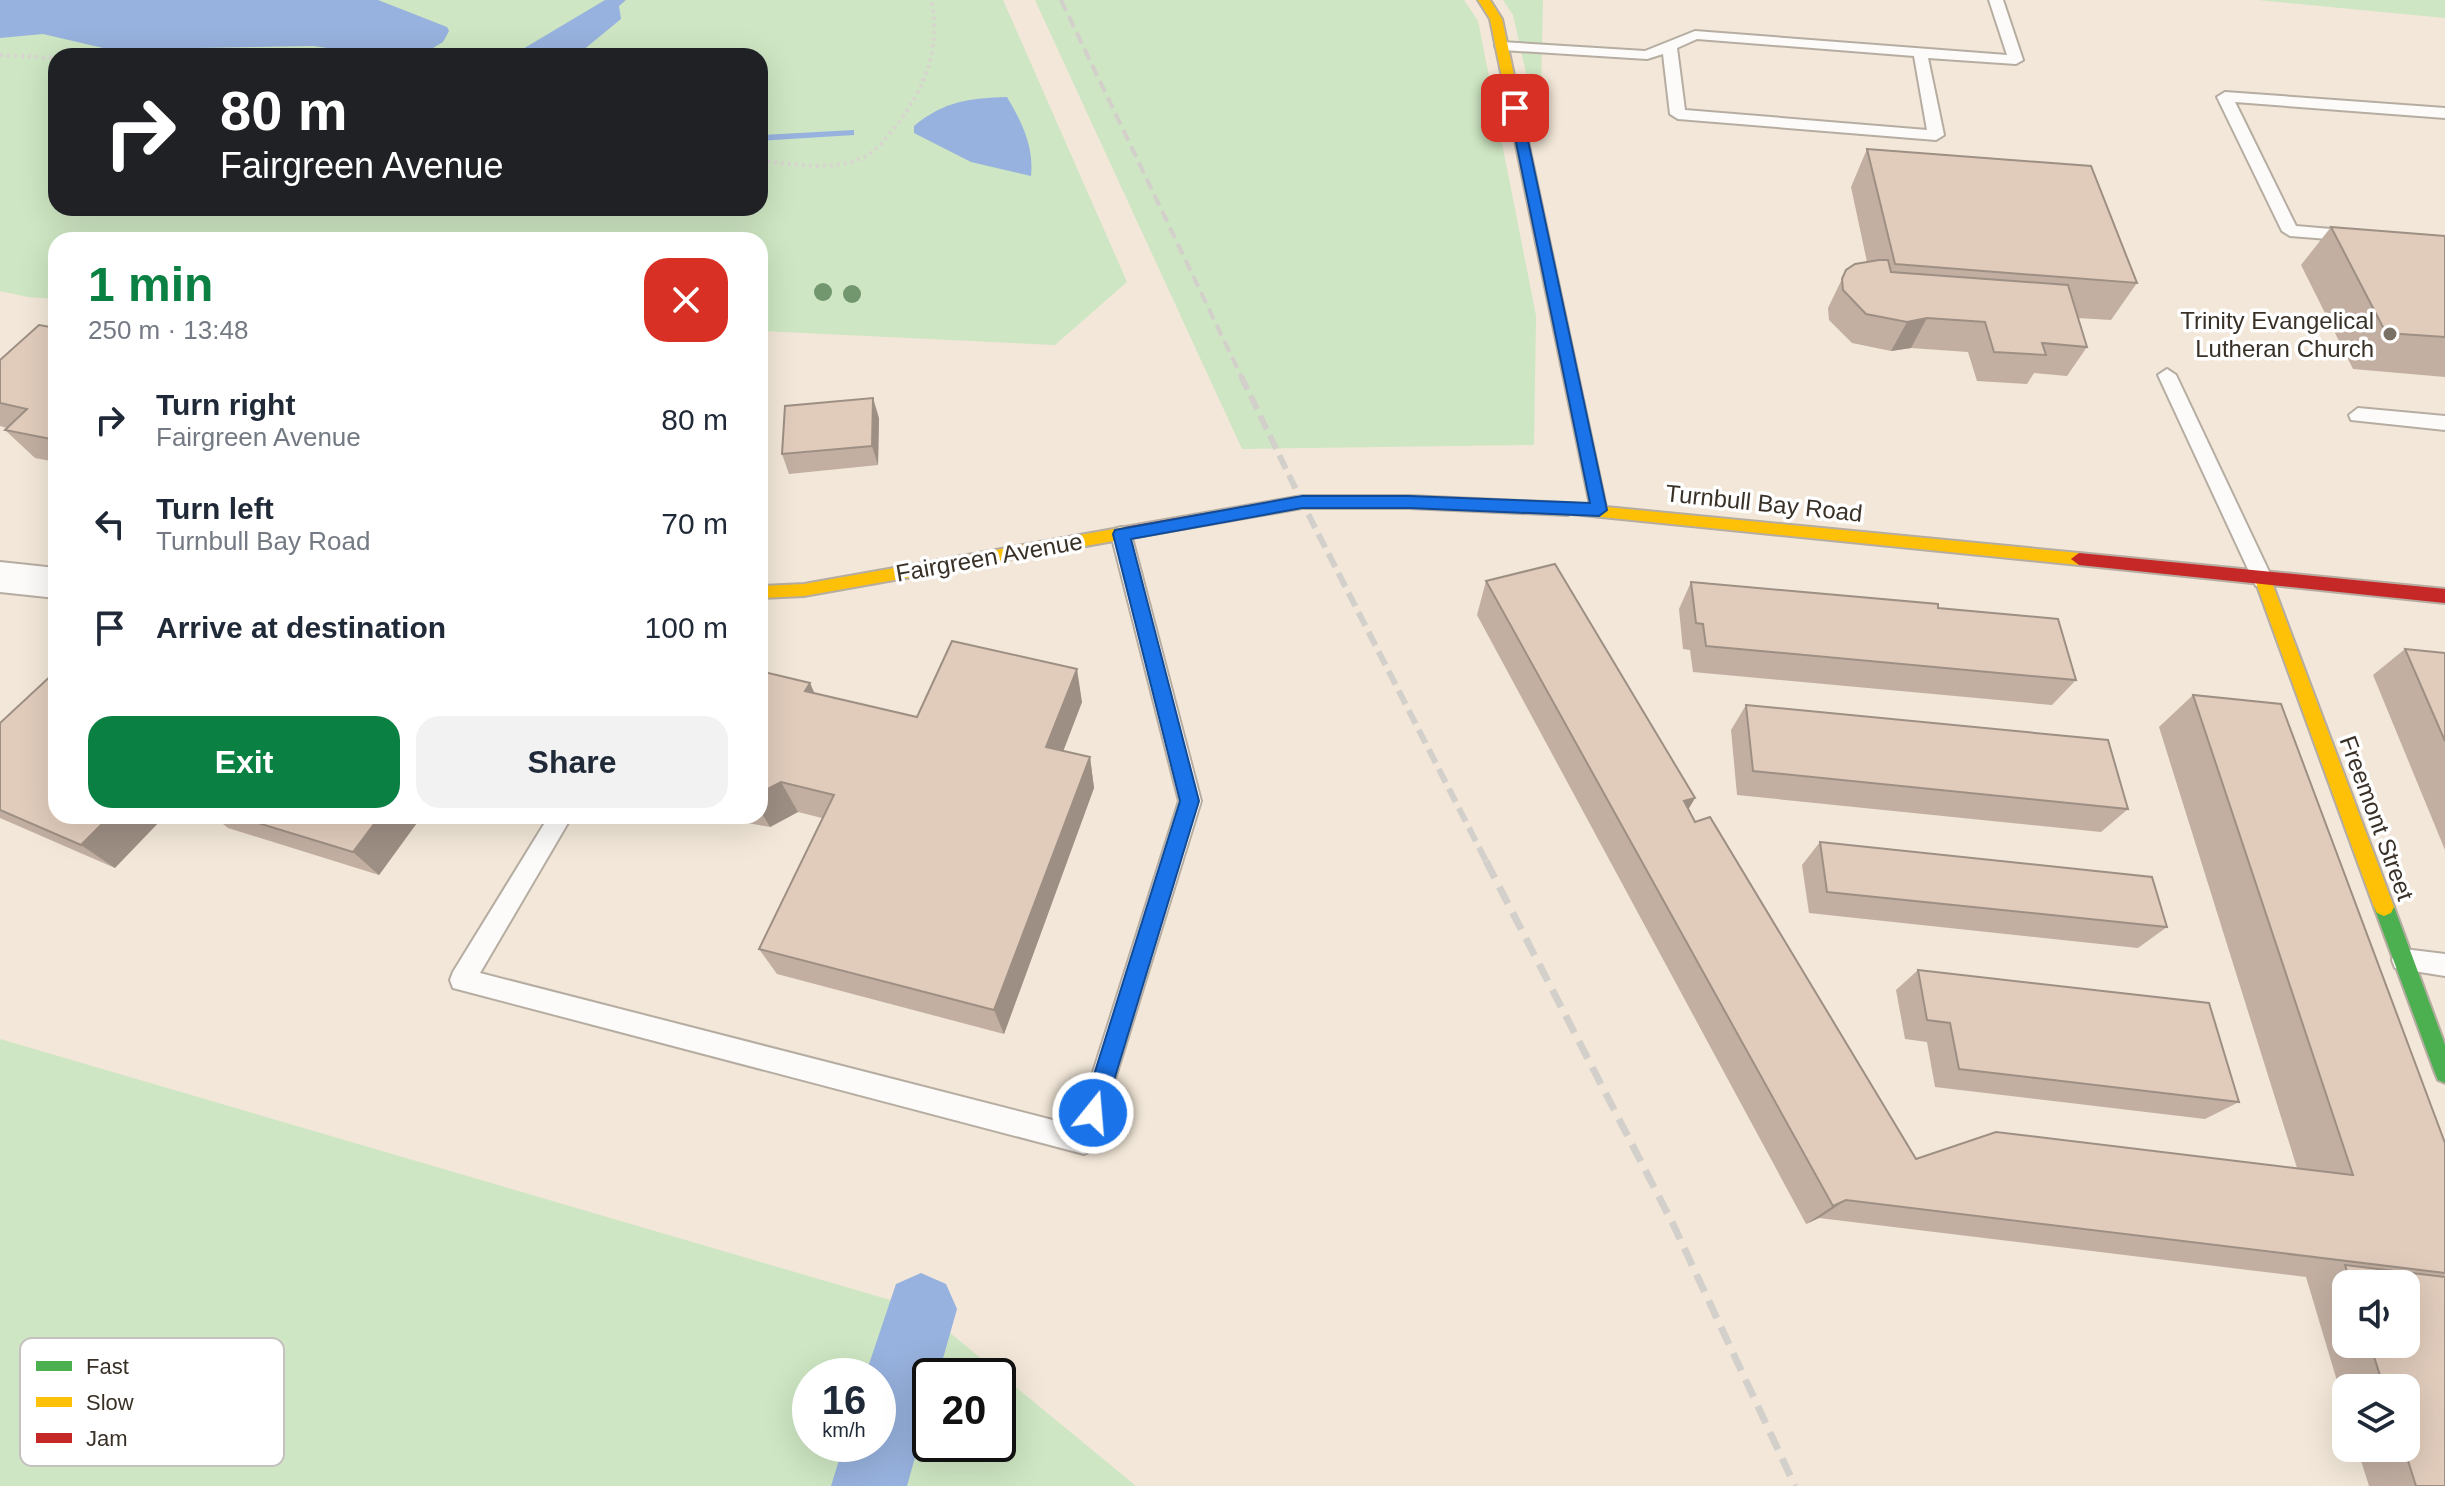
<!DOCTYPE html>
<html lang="en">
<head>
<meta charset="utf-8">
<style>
  body { margin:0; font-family:Helvetica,sans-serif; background:#f2f2f3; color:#1f2937; height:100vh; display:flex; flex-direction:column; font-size:30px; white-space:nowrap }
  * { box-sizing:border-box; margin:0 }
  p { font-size:26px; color:#747a83 }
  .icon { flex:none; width:44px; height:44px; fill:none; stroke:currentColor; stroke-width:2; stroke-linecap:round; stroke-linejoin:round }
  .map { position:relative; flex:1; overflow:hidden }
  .panel { position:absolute; left:48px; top:232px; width:720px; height:592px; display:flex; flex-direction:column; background:#fff; border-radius:24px; box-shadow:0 8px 32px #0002 }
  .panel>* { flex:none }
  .hud { position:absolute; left:48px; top:48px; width:720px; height:168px; border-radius:24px; box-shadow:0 8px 32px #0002; background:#202124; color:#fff; overflow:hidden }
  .tools { position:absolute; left:2332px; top:1270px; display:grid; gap:16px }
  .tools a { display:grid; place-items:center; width:88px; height:88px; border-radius:16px; background:#fff; box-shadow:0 8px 32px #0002; font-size:40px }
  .speed { position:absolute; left:792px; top:1358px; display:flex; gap:16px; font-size:40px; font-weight:700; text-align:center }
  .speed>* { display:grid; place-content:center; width:104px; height:104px; border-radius:50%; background:#fff; box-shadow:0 8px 32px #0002; line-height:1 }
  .speed small { font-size:20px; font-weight:400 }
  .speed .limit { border:4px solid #111; border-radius:12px; background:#fff; color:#111 }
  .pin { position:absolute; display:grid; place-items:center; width:68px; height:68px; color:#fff; margin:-34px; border-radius:16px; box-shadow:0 4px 12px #0006 }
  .me { position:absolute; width:88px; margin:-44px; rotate:17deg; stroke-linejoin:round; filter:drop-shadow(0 0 6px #0008) }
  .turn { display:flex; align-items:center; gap:28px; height:168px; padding:0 40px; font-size:36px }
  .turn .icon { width:104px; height:104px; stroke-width:2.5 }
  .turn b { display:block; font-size:56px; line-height:68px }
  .round { display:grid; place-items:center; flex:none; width:84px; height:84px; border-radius:24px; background:#f2f2f3 }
  .overview { display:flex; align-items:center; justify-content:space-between; height:136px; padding:0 40px }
  h1 { font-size:48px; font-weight:600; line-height:60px; color:#0b8043 }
  .action { display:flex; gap:16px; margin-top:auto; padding:16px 40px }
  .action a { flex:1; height:92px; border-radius:24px; background:#0b8043; color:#fff; font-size:32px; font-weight:600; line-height:92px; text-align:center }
  .action a+a { background:#f2f2f3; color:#1f2937 }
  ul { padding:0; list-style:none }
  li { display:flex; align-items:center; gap:24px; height:104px; padding:0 40px }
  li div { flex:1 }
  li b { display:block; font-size:30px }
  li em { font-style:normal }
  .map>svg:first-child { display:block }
  .green { fill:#cee6c3; fill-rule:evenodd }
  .water { fill:#97b2de }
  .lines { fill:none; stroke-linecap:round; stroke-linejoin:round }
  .canal { fill:#97b2de; fill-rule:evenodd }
  .lane-casing { stroke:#b6ada2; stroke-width:4 }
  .street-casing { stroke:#b6ada2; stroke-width:4 }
  .fast-casing { stroke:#b6ada2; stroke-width:4 }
  .slow-casing { stroke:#b6ada2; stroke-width:4 }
  .jam-casing { stroke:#b6ada2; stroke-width:4 }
  .path { stroke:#d8d4d0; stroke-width:4; stroke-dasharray:3 4; stroke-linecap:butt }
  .lane { fill:#fdfbf9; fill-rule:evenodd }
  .street { fill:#fdfbf9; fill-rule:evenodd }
  .fast { fill:#4caf50; fill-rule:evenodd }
  .slow { fill:#ffc107; fill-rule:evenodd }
  .jam { fill:#c62828; fill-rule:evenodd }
  .rail-far2 { stroke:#d3d0cb; stroke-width:4; stroke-dasharray:12 6; stroke-linecap:butt }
  .rail-far1 { stroke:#d3d0cb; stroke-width:6; stroke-dasharray:15 7; stroke-linecap:butt }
  .rail { stroke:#d3d0cb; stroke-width:7; stroke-dasharray:19 10; stroke-linecap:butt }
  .tree { fill:#72966e }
  .wall { fill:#c2afa2; fill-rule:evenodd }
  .shaded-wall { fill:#9e8f84 }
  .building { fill:#e1ccbc; stroke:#9e8f84; stroke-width:2 }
  .route { fill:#1a73e8; stroke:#114b97; stroke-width:2 }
  .poi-dot { fill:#7a7165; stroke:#fff; stroke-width:3 }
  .labels { text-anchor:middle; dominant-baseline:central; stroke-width:7; stroke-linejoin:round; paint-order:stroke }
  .poi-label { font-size:24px; fill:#393127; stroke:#fff; text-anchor:end }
  .street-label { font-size:24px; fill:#393127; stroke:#fff }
  .key { fill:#fff; stroke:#c4c1be; stroke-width:2 }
  .key-label { font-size:22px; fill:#393127 }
</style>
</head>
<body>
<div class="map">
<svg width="2445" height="1486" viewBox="0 0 2445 1486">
  <rect width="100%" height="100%" fill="#f2e7d8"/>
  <!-- green -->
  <g class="green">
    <path d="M0,0H1003L1127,282L1055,345L760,331V240H56V299L28,297L0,291ZM56,56H760V208H56Z"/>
    <polygon points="1035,0 1464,0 1478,21 1536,316 1534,445 1242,449"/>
    <polygon points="1503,0 1543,0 1540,135 1513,15"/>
    <polygon points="2258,0 2445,0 2445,18"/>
    <path d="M0,1039L921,1309L1136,1486H0ZM810,1376H878V1444H810ZM930,1376H998V1444H930Z"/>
  </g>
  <!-- water -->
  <g class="water">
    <polygon points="0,0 378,0 447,27 449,31 443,42 425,53 349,51 313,46 139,49 103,48 43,34 0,38"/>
    <polygon points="605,0 626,0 619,6 621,19 582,51 583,56 511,56"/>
    <path d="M1007,97C1022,122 1034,147 1031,176L971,162L914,133V126C944,101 970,98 1007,97Z"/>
    <polygon points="854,130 854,135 760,141 760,135"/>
  </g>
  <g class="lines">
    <!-- canal -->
    <polygon class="canal" points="921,1273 946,1284 957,1309 938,1376 930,1376 930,1404 907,1486 831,1486 844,1444 878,1444 878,1376 865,1376 896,1284"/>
    <!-- lane casing -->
    <g class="lane-casing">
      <g id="lane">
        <path d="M1989,0H2003L2023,60L2016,64L1928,58L1944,135L1936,140L1678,119L1670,114L1663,54L1647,59L1502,50L1495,46L1502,42L1645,51L1695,31L2007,55ZM1697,39L1914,56L1927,130L1685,110L1677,48Z"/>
        <polygon points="2225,92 2445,108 2445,118 2235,102 2296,226 2354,231 2362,236 2354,241 2290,236 2282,231 2217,97"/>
        <polygon points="2167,369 2176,375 2273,580 2270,586 2256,586 2253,580 2158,375"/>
        <polygon points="2358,408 2445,416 2445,430 2351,420 2349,415"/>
        <polygon points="1121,527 1128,529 1131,534 1201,801 1093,1150 1084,1154 453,988 450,980 453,972 549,816 572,816 480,973 1076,1126 1179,801 1111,534 1114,529"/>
        <polygon points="2404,949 2445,954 2445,976 2395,968 2392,960 2395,952"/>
      </g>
    </g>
    <!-- street casing -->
    <g class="street-casing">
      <polygon id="street" points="0,562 56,568 56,598 0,592"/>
    </g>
    <!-- fast casing -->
    <g class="fast-casing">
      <polygon id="fast" points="2384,898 2391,901 2394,907 2445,1045 2445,1083 2438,1080 2435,1073 2374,907 2377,901"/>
    </g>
    <!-- slow casing -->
    <g class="slow-casing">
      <g id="slow">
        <polygon points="1478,0 1490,0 1502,19 1606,507 2079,553 2085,555 2087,559 2085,563 2079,565 1562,513 1560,509 1568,503 1590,505 1490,19"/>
        <polygon points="1125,527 1133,533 1125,539 804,596 760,598 760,586 804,584"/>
        <polygon points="2263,574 2271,580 2394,907 2391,913 2384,916 2377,913 2374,907 2255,580"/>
      </g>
    </g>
    <!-- jam casing -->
    <g class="jam-casing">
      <g id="jam">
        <polygon points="1302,496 1409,496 1568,503 1576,509 1568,515 1409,508 1302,508 1125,539 1117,533 1125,527"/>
        <polygon points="2079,553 2445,589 2445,603 2079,565 2071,559"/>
      </g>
    </g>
    <!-- path -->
    <g class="path">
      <polyline points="0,55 56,58"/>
      <path d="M760,161C796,164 843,174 874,151C914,110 945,58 931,0"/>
    </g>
    <!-- lane -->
    <use href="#lane" class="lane"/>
    <!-- street -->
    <use href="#street" class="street"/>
    <!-- fast -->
    <use href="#fast" class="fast"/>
    <!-- slow -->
    <use href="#slow" class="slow"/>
    <!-- jam -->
    <use href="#jam" class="jam"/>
    <!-- rail-far2 -->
    <polyline class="rail-far2" points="1061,0 1242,378"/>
    <!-- rail-far1 -->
    <polyline class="rail-far1" points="1241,376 1302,502 1487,863"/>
    <!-- rail -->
    <polyline class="rail" points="1486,861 1673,1224 1795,1486"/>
  </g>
  <!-- trees -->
  <g class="tree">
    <circle cx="823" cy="292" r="9"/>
    <circle cx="852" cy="294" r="9"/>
  </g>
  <!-- wall -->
  <g class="wall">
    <polygon points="1867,149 2137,283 2111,320 2078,318 2087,347 2067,376 2034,373 2027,384 1977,381 1968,352 1911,348 1891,351 1852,343 1829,320 1828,308 1842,279 1867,262 1851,187"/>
    <polygon points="2331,227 2445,236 2445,377 2353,369 2301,265"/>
    <polygon points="56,328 56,462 35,458 5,430 7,428 0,426 0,360"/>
    <polygon points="879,418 878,465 789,474 782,454"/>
    <path d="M1486,581L1695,798L1688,810L1695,822L1916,1159L2297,1168L2159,727L2193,695L2445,1143V1486H2369L2357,1448H2406V1388H2346V1411L2306,1277L1819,1218L1806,1224L1477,615ZM2346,1284H2406V1344H2346Z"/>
    <polygon points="1691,582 1938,608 2076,680 2052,705 1693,672 1690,650 1683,649 1679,609"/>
    <polygon points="2405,649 2445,653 2445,850 2373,675"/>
    <polygon points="760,671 810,683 814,693 917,717 1082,702 1063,751 1090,757 1094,788 1004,1034 777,974 759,949 822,818 798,812 770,827 710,816 760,816"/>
    <polygon points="1746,705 2128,809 2101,832 1737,795 1731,730"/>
    <polygon points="0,723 115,868 0,818"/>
    <polygon points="213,816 422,816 379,875 228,828"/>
    <polygon points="1820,842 2167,927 2138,948 1809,913 1802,865"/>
    <polygon points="1918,970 2239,1102 2205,1119 1935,1087 1927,1042 1905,1039 1896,990"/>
  </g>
  <!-- shaded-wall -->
  <g class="shaded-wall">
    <polygon points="1927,318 1911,348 1891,351 1907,322"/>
    <polygon points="873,398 879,418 878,465 872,446"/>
    <polygon points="1077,669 1082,702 1053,778 1046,747"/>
    <polygon points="810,683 824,715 805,691"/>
    <polygon points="1090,757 1094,788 1004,1034 994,1010"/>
    <polygon points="781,782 798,812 770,827 760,810 760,793"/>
    <polygon points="1695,798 1677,828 1684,801"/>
    <polygon points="110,816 165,816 115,868 81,845"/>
    <polygon points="380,816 422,816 379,875 353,852"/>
    <polygon points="1846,1200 1819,1218 1806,1224 1833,1206"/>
  </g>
  <!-- building -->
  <g class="building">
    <polygon points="1867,149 2091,166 2137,283 1895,264"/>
    <polygon points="2331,227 2445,236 2445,337 2386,333"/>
    <polygon points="1879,260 1888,260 1891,272 2068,285 2087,347 2042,343 2046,355 1994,352 1985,322 1927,318 1907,322 1866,314 1843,290 1842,279 1846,270 1855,264"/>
    <polygon points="39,325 56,328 56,440 5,430 27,409 0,403 0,360"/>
    <polygon points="873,398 872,446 782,454 785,406"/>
    <polygon points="1555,564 1695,798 1684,801 1695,822 1710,817 1916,1159 1996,1132 2353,1175 2193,695 2281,704 2445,1143 2445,1273 1846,1200 1833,1206 1486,581"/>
    <polygon points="1691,582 1938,604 1938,608 2058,619 2076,680 1706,646 1703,624 1696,623"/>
    <polygon points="952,641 1077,669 1046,747 1090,757 994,1010 759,949 834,795 781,782 760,793 760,671 810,683 805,691 917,717"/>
    <polygon points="2405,649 2445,653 2445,741"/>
    <polygon points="56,671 56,816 110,816 81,845 0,810 0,723"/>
    <polygon points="1746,705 2108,740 2128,809 1753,771"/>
    <polygon points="235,816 380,816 353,852"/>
    <polygon points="1820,842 2152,877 2167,927 1827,892"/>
    <polygon points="1918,970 2209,1003 2239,1102 1959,1069 1950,1023 1927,1020"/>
    <polygon points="2345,1265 2445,1277 2445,1486 2416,1486 2404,1448 2406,1448 2406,1388 2384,1388 2370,1344 2406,1344 2406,1284 2351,1284"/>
  </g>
  <!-- route -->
  <polygon class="route" points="1515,104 1521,108 1607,510 1599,516 1409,508 1302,508 1131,539 1199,801 1104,1113 1101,1120 1093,1123 1086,1120 1082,1113 1180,801 1113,534 1115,530 1302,496 1409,496 1590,503 1509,108"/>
  <!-- markers -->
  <circle class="poi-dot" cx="2390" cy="334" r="8"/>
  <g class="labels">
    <!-- poi labels -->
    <g class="poi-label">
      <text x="2374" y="320">Trinity Evangelical<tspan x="2374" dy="28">Lutheran Church</tspan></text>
    </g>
    <!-- street labels -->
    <g class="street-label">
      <text transform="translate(1764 503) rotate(6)">Turnbull Bay Road</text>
      <text transform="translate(989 557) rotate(-10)">Fairgreen Avenue</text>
      <text transform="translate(2377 818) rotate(70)">Freemont Street</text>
    </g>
  </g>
  <!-- legend -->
  <rect x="20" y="1338" width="264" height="128" rx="12" class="key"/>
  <rect x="36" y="1361" width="36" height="10" fill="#4caf50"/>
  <rect x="36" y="1397" width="36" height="10" fill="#ffc107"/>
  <rect x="36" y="1433" width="36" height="10" fill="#c62828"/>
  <g class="key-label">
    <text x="86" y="1374">Fast</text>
    <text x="86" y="1410">Slow</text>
    <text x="86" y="1446">Jam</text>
  </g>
</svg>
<div class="tools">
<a><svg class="icon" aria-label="sound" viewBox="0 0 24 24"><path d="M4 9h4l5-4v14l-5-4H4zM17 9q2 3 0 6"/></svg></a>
<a><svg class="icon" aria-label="layers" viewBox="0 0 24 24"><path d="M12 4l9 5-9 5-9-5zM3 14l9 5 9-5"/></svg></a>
</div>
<div class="speed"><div>16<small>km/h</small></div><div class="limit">20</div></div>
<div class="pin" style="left:1515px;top:108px;background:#d93025"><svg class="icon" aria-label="arrive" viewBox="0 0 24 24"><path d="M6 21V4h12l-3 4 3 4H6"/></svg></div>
<svg class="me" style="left:1093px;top:1113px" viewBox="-20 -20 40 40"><circle r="17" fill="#1a73e8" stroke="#fff" stroke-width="3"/><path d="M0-11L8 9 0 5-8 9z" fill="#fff"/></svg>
<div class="hud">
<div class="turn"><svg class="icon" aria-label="right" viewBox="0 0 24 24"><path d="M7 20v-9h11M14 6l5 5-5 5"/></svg><div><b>80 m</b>Fairgreen Avenue</div></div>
</div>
<section class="panel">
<div class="overview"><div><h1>1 min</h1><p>250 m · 13:48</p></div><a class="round" style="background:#d93025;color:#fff"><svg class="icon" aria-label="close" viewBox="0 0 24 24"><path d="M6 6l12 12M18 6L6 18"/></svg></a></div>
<ul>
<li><svg class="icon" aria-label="right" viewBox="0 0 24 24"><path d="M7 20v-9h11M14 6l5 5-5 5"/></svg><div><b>Turn right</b><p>Fairgreen Avenue</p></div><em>80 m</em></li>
<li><svg class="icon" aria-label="left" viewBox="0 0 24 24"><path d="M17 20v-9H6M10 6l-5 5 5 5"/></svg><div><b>Turn left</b><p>Turnbull Bay Road</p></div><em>70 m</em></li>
<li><svg class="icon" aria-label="arrive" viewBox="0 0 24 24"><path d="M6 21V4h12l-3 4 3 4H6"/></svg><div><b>Arrive at destination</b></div><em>100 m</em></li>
</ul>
<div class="action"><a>Exit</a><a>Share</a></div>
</section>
</div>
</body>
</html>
